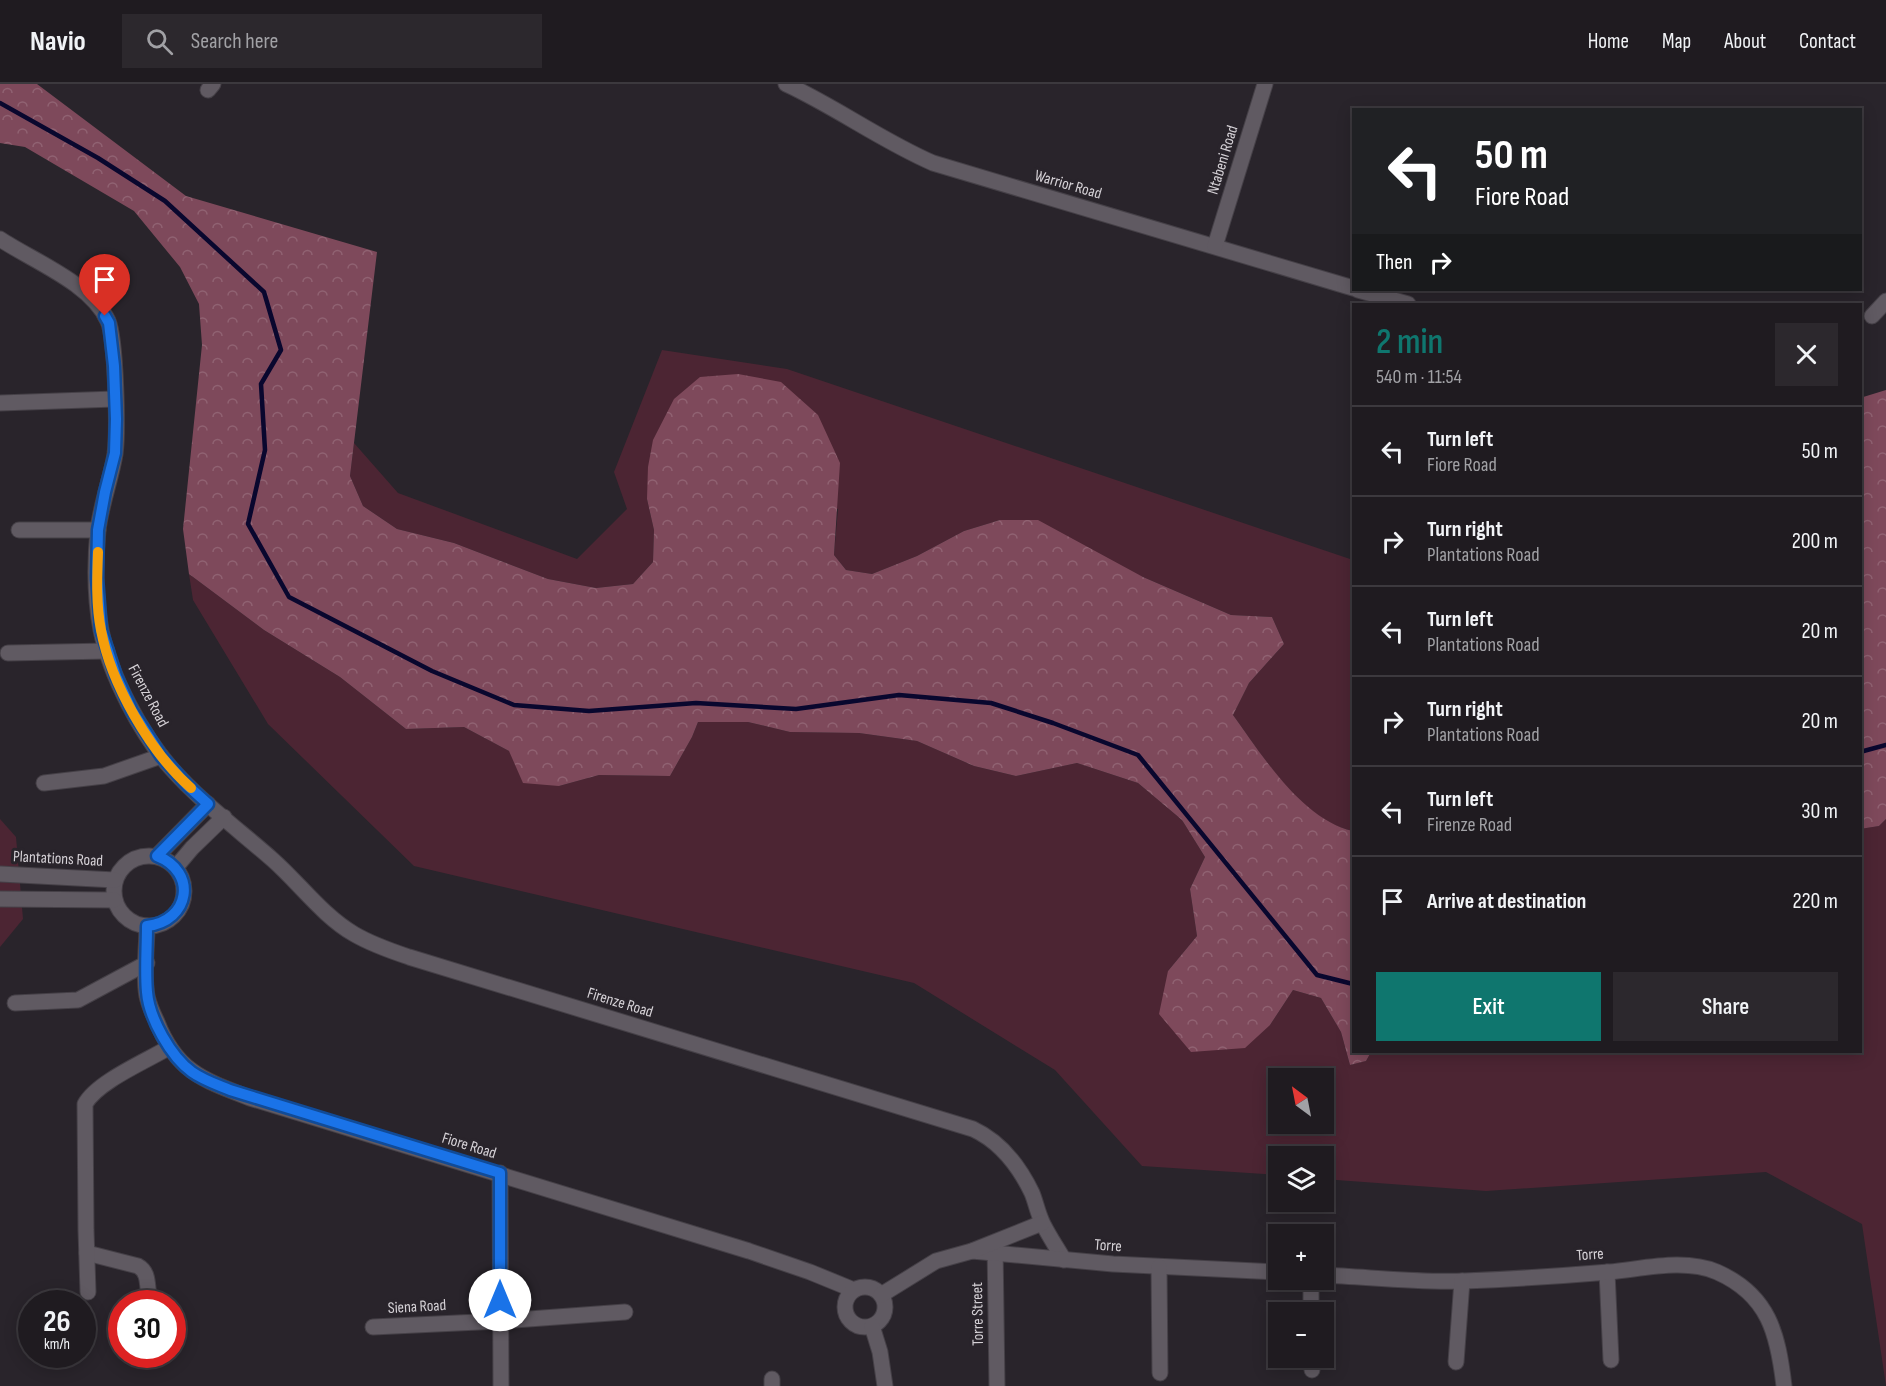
<!DOCTYPE html>
<html lang="en">
<head>
<meta charset="utf-8">
<style>
  body { margin:0; font-family:"Sofia Sans Condensed",sans-serif; background:#2c282d; color:#f1f3f6; height:100vh; display:flex; flex-direction:column; font-size:22px; white-space:nowrap }
  * { box-sizing:border-box; margin:0 }
  p { font-size:20px; color:#a1a1a5 }
  .icon { flex:none; width:33px; height:33px; fill:none; stroke:currentColor; stroke-width:2; stroke-linecap:round; stroke-linejoin:round }
  .map { position:relative; flex:1; overflow:hidden }
  .details { position:absolute; left:1352px; top:219px; width:510px; height:750px; display:flex; flex-direction:column; background:#1f1b20; border-radius:0px; box-shadow:0 3px 15px #0003,0 0 0 2px #3c393e }
  .details>* { flex:none }
  .top-card { position:absolute; left:1352px; top:24px; width:510px; height:183px; border-radius:0px; box-shadow:0 3px 15px #0003,0 0 0 2px #3c393e; background:#202124; color:#fff; overflow:hidden }
  .needle { width:39px; rotate:328deg }
  .tools { position:absolute; left:1268px; top:984px; display:grid; gap:12px }
  .tools a { display:grid; place-items:center; width:66px; height:66px; border-radius:0px; background:#1f1b20; box-shadow:0 3px 15px #0003,0 0 0 2px #3c393e; font-size:30px }
  .speed { position:absolute; left:18px; top:1206px; display:flex; gap:12px; font-size:30px; font-weight:700; text-align:center }
  .speed>* { display:grid; place-content:center; width:78px; height:78px; border-radius:50%; background:#1f1b20; box-shadow:0 3px 15px #0003,0 0 0 2px #3c393e; line-height:1 }
  .speed small { font-size:15px; font-weight:400 }
  .speed .limit { border:9px solid #d22; background:#fff; color:#111 }
  .pin { position:absolute; display:grid; place-items:center; width:51px; height:51px; color:#fff; margin:-62px -26px; border-radius:50% 50% 50% 0; rotate:-45deg; box-shadow:0 0 6px #0007 }
  .pin .icon { rotate:45deg }
  .me { position:absolute; width:66px; margin:-33px; rotate:0deg; stroke-linejoin:round; filter:drop-shadow(0 0 4px #0008) }
  .turn { display:flex; align-items:center; gap:21px; height:126px; padding:0 24px; font-size:27px }
  .turn .icon { width:78px; height:78px; stroke-width:2.5 }
  .turn b { display:block; font-size:42px; line-height:51px }
  .then { display:flex; align-items:center; height:57px; padding:0 24px; background:#0003; gap:12px; font-size:22px }
  .round { display:grid; place-items:center; flex:none; width:63px; height:63px; border-radius:0px; background:#2c282d }
  .head { display:flex; align-items:center; justify-content:space-between; height:102px; padding:0 24px }
  h1 { font-size:36px; font-weight:600; line-height:45px; color:#0f766e }
  .cta { display:flex; gap:12px; margin-top:auto; padding:12px 24px }
  .cta a { flex:1; height:69px; border-radius:0px; background:#0f766e; color:#fff; font-size:24px; font-weight:600; line-height:69px; text-align:center }
  .cta a+a { background:#2c282d; color:#f1f3f6 }
  ul { padding:0; list-style:none }
  li { display:flex; align-items:center; gap:18px; height:90px; padding:0 24px; border-top:2px solid #3c393e }
  li div { flex:1 }
  li b { display:block; font-size:22px }
  li em { font-style:normal }
  header { display:flex; align-items:center; gap:36px; box-sizing:border-box; height:84px; padding:0 30px; background:#1f1b20; border-bottom:2px solid #3c393e }
  header strong { font-size:28px }
  nav { display:flex; gap:33px; margin-inline-start:auto; font-size:21px }
  .search { width:420px; height:54px; background:#2c282d; display:flex; align-items:center; gap:15px; box-sizing:border-box; padding:0 21px; border-radius:0px; color:#a1a1a5; font-size:22px }
  .map>svg:first-child { display:block }
  .green { fill:#4c2533; fill-rule:evenodd }
  .forest { fill:url(#forest-crowns) }
  .lines { fill:none; stroke-linecap:round; stroke-linejoin:round }
  .stream { stroke:#09072e; stroke-width:4.5 }
  .minor-casing { stroke:#454047; stroke-width:17 }
  .minor { stroke:#605a62; stroke-width:15 }
  .route-casing { stroke:#114b97; stroke-width:15 }
  .route { stroke:#1a73e8; stroke-width:10 }
  .slow { stroke:#f59e0b; stroke-width:10 }
  .labels { text-anchor:middle; dominant-baseline:central; stroke-width:6; stroke-linejoin:round; paint-order:stroke }
  .street-label { font-size:16px; fill:#d6d2d7; stroke:#29242b }
</style>
</head>
<body>
<header>
<strong>Navio</strong>
<div class="search"><svg class="icon" aria-label="search" viewBox="0 0 24 24"><circle cx="10" cy="10" r="6"/><path d="M15 15l6 6"/></svg>Search here</div>
<nav><a>Home</a><a>Map</a><a>About</a><a>Contact</a></nav>
</header>
<div class="map">
<svg width="1886" height="1302" viewBox="0 0 1886 1302">
  <defs>
    <pattern id="forest-crowns" width="20" height="18" patternUnits="userSpaceOnUse" patternTransform="scale(1.5)"><rect width="20" height="18" fill="#7e495b"/><path d="M2 6a3 3 0 1 1 6 0M12 15a3 3 0 1 1 6 0" fill="none" stroke="#906272"/></pattern>
  </defs>
  <rect width="100%" height="100%" fill="#29242b"/>
  <!-- green -->
  <g class="green">
    <path d="M662,266L787,285L1353,476V747C1301,736 1262,671 1233,631L1249,599L1284,560L1272,533L1231,531L1143,493L1000,436L964,447L917,472L872,490L846,486L834,471L838,425L647,415L654,446L653,478L633,500L596,504L548,495L454,459L397,445L363,422L350,392L354,359L398,409L577,475L627,425L614,388Z"/>
    <path d="M189,490L264,546L340,593L406,645L464,643L509,667L559,702L599,691L670,692L692,653L698,638H748L790,648L859,649L917,657L974,682L1016,692L1077,679L1138,699L1182,736L1205,773L1190,805L1197,852L1168,887L1270,941L1293,906L1321,914L1341,948L1350,981L1366,977L1371,968H1860V745L1879,742L1886,735V1302L1862,1140L1766,1088L1486,1107L1323,1095V1072H1278V1091L1142,1082L1055,986L914,899L414,782L268,640L193,516ZM1278,994H1323V1040H1278Z"/>
    <polygon points="0,735 16,753 23,835 0,863"/>
  </g>
  <!-- forest -->
  <g class="forest">
    <path d="M0,0H37L186,112L377,168L350,392L363,422L397,445L454,459L548,495L596,504L633,500L653,478L654,446L647,415L648,383L653,356L674,315L700,293L738,290L781,298L818,331L840,379L834,471L846,486L872,490L917,472L964,447L1000,436H1038L1143,493L1231,531L1272,533L1284,560L1249,599L1233,631C1262,671 1302,736 1353,747V968H1371L1366,977L1350,981L1341,948L1321,914L1293,906L1270,941L1245,964L1191,968L1159,930L1168,887L1197,852L1190,805L1205,773L1182,736L1138,699L1077,679L1016,692L974,682L917,657L859,649L790,648L748,638H698L692,653L670,692L599,691L559,702L523,699L509,667L464,643L406,645L340,593L264,546L189,490L183,445L202,261L199,220L180,183L134,127L25,63L0,59Z"/>
    <polygon points="1886,306 1886,735 1879,742 1860,745 1860,314"/>
  </g>
  <g class="lines">
    <!-- stream -->
    <g class="stream">
      <polyline points="0,19 98,74 165,117 264,208 281,266 261,300 265,366 248,440 289,513 432,587 514,621 589,627 696,619 796,625 899,611 991,619 1053,639 1138,671 1317,891 1353,900"/>
      <polyline points="1860,668 1886,661"/>
    </g>
    <!-- minor casing -->
    <g class="minor-casing">
      <g id="minor">
        <path d="M786,0C836,23 882,57 933,79L1353,204"/>
        <polyline points="208,6 213,0"/>
        <path d="M0,155C33,177 91,199 108,237C116,256 118,348 115,370C111,395 101,420 98,446C95,477 95,515 101,546C110,591 141,650 171,684C201,718 239,746 273,776C300,800 323,832 354,850C371,860 391,867 409,873L973,1045C1001,1058 1019,1082 1032,1109C1036,1119 1038,1130 1043,1140C1049,1152 1057,1164 1064,1176"/>
        <polyline points="1215,162 1265,0"/>
        <polyline points="1358,206 1408,220"/>
        <polyline points="1872,232 1886,217"/>
        <polyline points="0,319 115,315"/>
        <polyline points="19,446 98,446"/>
        <polyline points="8,569 107,567"/>
        <polyline points="44,699 104,692 161,672"/>
        <circle cx="149" cy="807" r="35"/>
        <polyline points="157,772 208,720"/>
        <polyline points="176,783 192,764 224,733"/>
        <polyline points="0,790 115,796"/>
        <polyline points="0,815 114,816"/>
        <path d="M147,842C147,863 143,892 147,912C149,921 153,930 157,938C176,987 203,996 250,1014L749,1167L810,1188L854,1206"/>
        <polyline points="15,919 78,916 147,879"/>
        <polyline points="500,1089 501,1302"/>
        <polyline points="995,1160 997,1302"/>
        <polyline points="972,1167 1113,1180 1278,1188"/>
        <path d="M87,1169L138,1182C149,1188 147,1201 149,1213"/>
        <polyline points="1159,1183 1160,1289"/>
        <polyline points="1607,1188 1611,1276"/>
        <path d="M1323,1191C1370,1193 1417,1199 1464,1197C1512,1195 1561,1192 1609,1188C1643,1185 1684,1174 1717,1188C1769,1211 1778,1250 1784,1302"/>
        <polyline points="1311,1196 1311,1228"/>
        <circle cx="865" cy="1223" r="20"/>
        <path d="M88,1208L86,1146L85,1020C97,998 146,977 168,964"/>
        <polyline points="881,1211 936,1177 972,1167 1042,1139"/>
        <polyline points="872,1242 880,1268 885,1302"/>
        <polyline points="373,1243 500,1237 625,1228"/>
        <polyline points="1312,1274 1312,1286"/>
        <polyline points="1456,1278 1462,1197"/>
        <polyline points="772,1295 772,1302"/>
      </g>
    </g>
    <!-- minor -->
    <use href="#minor" class="minor"/>
  </g>
  <g class="lines">
    <!-- route casing -->
    <g class="route-casing">
      <path id="route" d="M105,232L109,239L114,282L116,335L115,369L105,408L98,446L97,494L101,546L116,592L132,627L161,672L187,701L208,720L157,772C198,788 190,837 147,842C147,864 145,887 147,908C149,934 171,973 192,988C203,996 218,1001 230,1006L500,1089V1216"/>
    </g>
    <!-- route -->
    <use href="#route" class="route"/>
    <!-- slow -->
    <path class="slow" d="M98,468C97,494 96,521 101,546C111,600 150,668 191,704"/>
  </g>
  <g class="labels">
    <!-- street labels -->
    <g class="street-label">
      <text transform="translate(1223 76) rotate(-73)">Ntabeni Road</text>
      <text transform="translate(1068 101) rotate(16)">Warrior Road</text>
      <text transform="translate(148 612) rotate(62)">Firenze Road</text>
      <text transform="translate(58 775) rotate(3)">Plantations Road</text>
      <text transform="translate(620 919) rotate(17)">Firenze Road</text>
      <text transform="translate(469 1062) rotate(17)">Fiore Road</text>
      <text transform="translate(1108 1162) rotate(4)">Torre</text>
      <text transform="translate(1590 1171) rotate(-4)">Torre</text>
      <text transform="translate(417 1223) rotate(-3)">Siena Road</text>
      <text transform="translate(978 1230) rotate(-91)">Torre Street</text>
    </g>
  </g>
</svg>
<div class="tools">
<a><svg class="needle" viewBox="-14 -14 28 28"><path d="M0-13l5 13h-10z" fill="#e53935"/><path d="M0 13l5-13h-10z" fill="#a1a1a5"/></svg></a>
<a><svg class="icon" aria-label="layers" viewBox="0 0 24 24"><path d="M12 4l9 5-9 5-9-5zM3 14l9 5 9-5"/></svg></a>
<a>+</a>
<a>−</a>
</div>
<div class="speed"><div>26<small>km/h</small></div><div class="limit">30</div></div>
<div class="pin" style="left:105px;top:232px;background:#d93025"><svg class="icon" aria-label="arrive" viewBox="0 0 24 24"><path d="M6 21V4h12l-3 4 3 4H6"/></svg></div>
<svg class="me" style="left:500px;top:1216px" viewBox="-20 -20 40 40"><circle r="19" fill="#fff"/><path d="M0-13L10 11 0 6-10 11z" fill="#1a73e8"/></svg>
<div class="top-card">
<div class="turn"><svg class="icon" aria-label="left" viewBox="0 0 24 24"><path d="M17 20v-9H6M10 6l-5 5 5 5"/></svg><div><b>50 m</b>Fiore Road</div></div>
<div class="then">Then<svg class="icon" aria-label="right" viewBox="0 0 24 24"><path d="M7 20v-9h11M14 6l5 5-5 5"/></svg></div>
</div>
<section class="details">
<div class="head"><div><h1>2 min</h1><p>540 m · 11:54</p></div><a class="round"><svg class="icon" aria-label="close" viewBox="0 0 24 24"><path d="M6 6l12 12M18 6L6 18"/></svg></a></div>
<ul>
<li><svg class="icon" aria-label="left" viewBox="0 0 24 24"><path d="M17 20v-9H6M10 6l-5 5 5 5"/></svg><div><b>Turn left</b><p>Fiore Road</p></div><em>50 m</em></li>
<li><svg class="icon" aria-label="right" viewBox="0 0 24 24"><path d="M7 20v-9h11M14 6l5 5-5 5"/></svg><div><b>Turn right</b><p>Plantations Road</p></div><em>200 m</em></li>
<li><svg class="icon" aria-label="left" viewBox="0 0 24 24"><path d="M17 20v-9H6M10 6l-5 5 5 5"/></svg><div><b>Turn left</b><p>Plantations Road</p></div><em>20 m</em></li>
<li><svg class="icon" aria-label="right" viewBox="0 0 24 24"><path d="M7 20v-9h11M14 6l5 5-5 5"/></svg><div><b>Turn right</b><p>Plantations Road</p></div><em>20 m</em></li>
<li><svg class="icon" aria-label="left" viewBox="0 0 24 24"><path d="M17 20v-9H6M10 6l-5 5 5 5"/></svg><div><b>Turn left</b><p>Firenze Road</p></div><em>30 m</em></li>
<li><svg class="icon" aria-label="arrive" viewBox="0 0 24 24"><path d="M6 21V4h12l-3 4 3 4H6"/></svg><div><b>Arrive at destination</b></div><em>220 m</em></li>
</ul>
<div class="cta"><a>Exit</a><a>Share</a></div>
</section>
</div>
</body>
</html>
